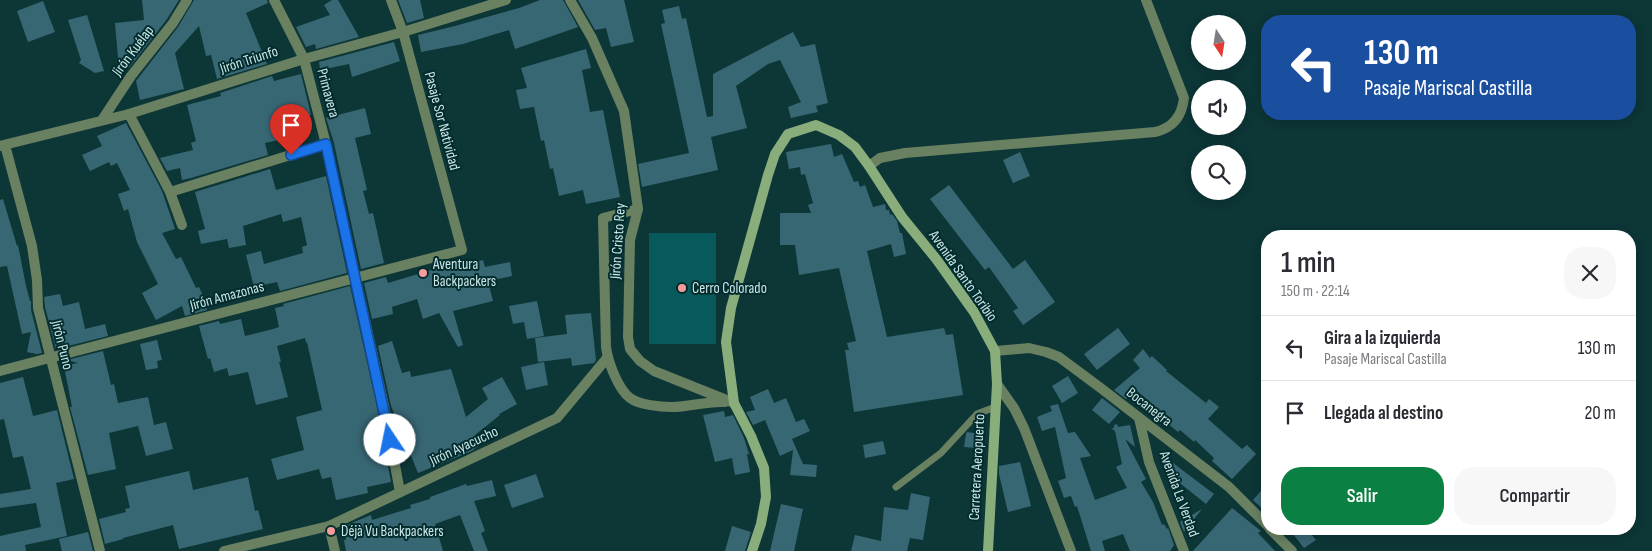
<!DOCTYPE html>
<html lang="es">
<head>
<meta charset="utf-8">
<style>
  body { margin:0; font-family:"Sofia Sans Condensed",sans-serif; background:#f7f7f7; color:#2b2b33; height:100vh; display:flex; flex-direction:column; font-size:19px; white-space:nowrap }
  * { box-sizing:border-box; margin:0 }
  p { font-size:16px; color:#7c7c81 }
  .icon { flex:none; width:28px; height:28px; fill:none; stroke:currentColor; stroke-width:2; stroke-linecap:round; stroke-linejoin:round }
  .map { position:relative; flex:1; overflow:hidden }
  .drawer { position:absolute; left:1261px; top:230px; width:375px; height:305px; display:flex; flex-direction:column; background:#fff; border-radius:20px; box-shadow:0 2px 12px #0003 }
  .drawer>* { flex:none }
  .top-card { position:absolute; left:1261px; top:15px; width:375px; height:105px; border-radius:20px; box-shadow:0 2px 12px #0003; background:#1a4fa0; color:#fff; overflow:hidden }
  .needle { width:32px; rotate:168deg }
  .fabs { position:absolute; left:1191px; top:15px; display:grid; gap:10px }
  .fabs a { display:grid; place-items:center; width:55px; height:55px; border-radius:50%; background:#fff; box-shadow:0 2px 12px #0003; font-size:25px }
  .pin { position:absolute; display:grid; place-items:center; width:42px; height:42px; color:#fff; margin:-51px -21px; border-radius:50% 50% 50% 0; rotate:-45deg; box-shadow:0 0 5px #0007 }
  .pin .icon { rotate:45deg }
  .me { position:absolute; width:55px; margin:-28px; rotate:349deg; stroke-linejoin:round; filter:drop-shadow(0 0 4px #0008) }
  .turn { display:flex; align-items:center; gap:18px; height:105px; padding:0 20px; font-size:22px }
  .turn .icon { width:65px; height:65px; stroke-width:2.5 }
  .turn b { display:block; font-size:35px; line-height:42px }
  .round { display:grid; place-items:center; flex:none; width:52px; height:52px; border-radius:20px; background:#f7f7f7 }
  .overview { display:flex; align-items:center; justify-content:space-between; height:85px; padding:0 20px }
  h1 { font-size:30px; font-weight:600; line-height:38px }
  .cta { display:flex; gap:10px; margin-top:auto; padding:10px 20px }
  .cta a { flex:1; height:58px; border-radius:20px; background:#0b8043; color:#fff; font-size:20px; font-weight:600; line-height:58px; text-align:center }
  .cta a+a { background:#f7f7f7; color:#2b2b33 }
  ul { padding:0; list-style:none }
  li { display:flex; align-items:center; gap:15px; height:65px; padding:0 20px; border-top:1px solid #e1e1e2 }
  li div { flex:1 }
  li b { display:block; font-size:19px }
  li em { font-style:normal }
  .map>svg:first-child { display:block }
  .green { fill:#07595b }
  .building { fill:#386774 }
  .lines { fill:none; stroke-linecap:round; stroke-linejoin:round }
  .service { stroke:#698061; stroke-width:7 }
  .minor { stroke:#698061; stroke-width:10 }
  .secondary { stroke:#89ad7b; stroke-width:10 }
  .route-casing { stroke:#114b97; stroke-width:12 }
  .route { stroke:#1a73e8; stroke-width:9 }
  .poi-dot { fill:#f59b9e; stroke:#022c2d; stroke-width:2 }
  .labels { text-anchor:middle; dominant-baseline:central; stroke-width:4; stroke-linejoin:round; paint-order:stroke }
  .street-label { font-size:15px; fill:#cbe6e6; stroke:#022c2d }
  .poi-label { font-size:15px; fill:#cbe6e6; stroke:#022c2d; text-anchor:start }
</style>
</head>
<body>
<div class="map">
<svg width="1652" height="551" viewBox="0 0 1652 551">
  <rect width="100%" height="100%" fill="#0d3637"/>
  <!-- green -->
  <rect class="green" x="649" y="233" width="67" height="111"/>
  <!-- building -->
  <g class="building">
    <polygon points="142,0 179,0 167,19 129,68 119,69 115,23 144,20"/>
    <polygon points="194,0 267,0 268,3 246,13 267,64 217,79 211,55 206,56 199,26 175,53 184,89 140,100 136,81 178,27"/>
    <polygon points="332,0 338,0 359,37 316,49 315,44 306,47 296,27 330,15 324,5"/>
    <polygon points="398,0 420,0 424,18 407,23"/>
    <polygon points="540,0 563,0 578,27 515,49 509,30 463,44 421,52 418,35 455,26 519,8"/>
    <polygon points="578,0 624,0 634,42 611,47 606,28 595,30"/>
    <polygon points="43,1 55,32 28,42 17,11"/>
    <polygon points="679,6 682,19 686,18 707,117 713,116 713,74 793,32 801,47 815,44 828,103 816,106 818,112 791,118 788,107 801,102 780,60 768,64 736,86 747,128 711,137 718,170 642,187 638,164 689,153 661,24 665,23 662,10"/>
    <polygon points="87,15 104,71 95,73 79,63 81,60 68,20"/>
    <polygon points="394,42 400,61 352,77 349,64 320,70 319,62"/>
    <polygon points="586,49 591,68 582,70 590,112 603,110 620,197 586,204 583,190 559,196 553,168 550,169 544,140 541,141 534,107 520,109 516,90 527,88 521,68"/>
    <polygon points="301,74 311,115 288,121 292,137 265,143 268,155 191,178 182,180 180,168 167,171 160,158 193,150 191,143 196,141 187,105 221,96 220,93 272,76 274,81"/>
    <polygon points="365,108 371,134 355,138 367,190 363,191 369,214 373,213 384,263 361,269 334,143 326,118"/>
    <polygon points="126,123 162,191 175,229 162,233 176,259 181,257 196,288 199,287 204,298 207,310 185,316 182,306 156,320 142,293 158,284 137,242 128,209 124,211 118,194 130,190 117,163 111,166 109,162 90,171 82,155 102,146 97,136"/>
    <polygon points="831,144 834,157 842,154 854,182 858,181 860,187 865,185 873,207 885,204 886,210 889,210 890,215 892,214 897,221 900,233 902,233 906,254 894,257 891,244 867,251 887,337 944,328 946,335 953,334 963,395 854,412 845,350 849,350 847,343 856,341 839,268 799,275 795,245 780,245 780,213 811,213 808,205 813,203 805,174 801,175 800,167 789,169 786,152"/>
    <polygon points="1020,152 1030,176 1013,183 1003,160"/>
    <polygon points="270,169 276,190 326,176 347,273 280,291 277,282 254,287 246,255 261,251 264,264 303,253 302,247 307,245 301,217 283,222 281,214 243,226 246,245 229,248 227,239 201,244 198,231 205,229 195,192"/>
    <polygon points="949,185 1013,269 1025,260 1055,302 1023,325 1013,311 1018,308 989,267 985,270 930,199"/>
    <polygon points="3,199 17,246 18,245 26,286 30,301 31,301 31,310 42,353 37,354 27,352 31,332 22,334 7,266 0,267 0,200"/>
    <polygon points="483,260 485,267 510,262 512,276 488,281 493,301 453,311 463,345 458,347 439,313 423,319 417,299 392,307 393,314 372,319 364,283 386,277 388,283 448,265 449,268"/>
    <polygon points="350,286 377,407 391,482 367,487 368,493 336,500 331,477 322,479 319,469 277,480 271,459 304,450 296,417 322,410 307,342 306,343 305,338 277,346 281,362 279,362 288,397 256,405 248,372 229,376 227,368 214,372 210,358 208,359 199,326 219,321 220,324 241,319 245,336 273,329 279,327 275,308 284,306 283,304"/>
    <polygon points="60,294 63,306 79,302 85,329 105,324 108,336 56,349 45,307 44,297"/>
    <polygon points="537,301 544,336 527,339 524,322 513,324 509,306"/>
    <polygon points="591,313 596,360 594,363 572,366 571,358 538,362 535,338 567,334 565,315"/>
    <polygon points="1118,328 1130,344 1097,370 1084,354"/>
    <polygon points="157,340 162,360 157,361 158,368 146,370 140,344"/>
    <polygon points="392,341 402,373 410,371 411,377 451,369 466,417 488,399 482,388 502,377 517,404 499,414 500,415 475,435 482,443 472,451 418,473 391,406 378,346"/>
    <polygon points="1143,349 1150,358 1152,356 1167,370 1166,371 1206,403 1209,399 1219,407 1208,419 1242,449 1247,445 1256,454 1232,479 1212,461 1214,458 1195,440 1194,442 1180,430 1178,432 1160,417 1163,413 1136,390 1126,399 1114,390 1140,368 1133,360"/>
    <polygon points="103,351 111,385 114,384 118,403 148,397 154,425 166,422 173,449 146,456 138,426 109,433 116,469 88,475 70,407 72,407 64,366 78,363 67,360"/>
    <polygon points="544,362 548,385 526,390 521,367"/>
    <polygon points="1068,376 1078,393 1062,403 1052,386"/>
    <polygon points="23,377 33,416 57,410 74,479 56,483 67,536 25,545 26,551 0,551 0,536 41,527 36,503 0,508 0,494 31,489 23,456 13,458 4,419 0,420 0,383"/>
    <polygon points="768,389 774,403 786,398 796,422 804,419 810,431 792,439 803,464 817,465 816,477 790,475 793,450 780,456 765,420 753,425 746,412 755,410 750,397"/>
    <polygon points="1102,398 1120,412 1109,424 1092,410"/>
    <polygon points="1058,404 1068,433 1075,432 1091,456 1080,458 1095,500 1127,488 1116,467 1122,464 1115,431 1111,428 1114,428 1114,425 1117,424 1118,427 1130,425 1135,447 1125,439 1146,479 1141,482 1153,502 1162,525 1164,524 1167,529 1168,528 1174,545 1170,551 1130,551 1123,534 1102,541 1105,551 1091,551 1077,506 1075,507 1071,496 1064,498 1058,481 1066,478 1055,427 1042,431 1037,417 1052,411 1050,406"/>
    <polygon points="724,411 725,417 733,415 744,438 749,454 747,454 750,472 735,475 732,458 715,462 703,415"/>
    <polygon points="967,432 979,434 977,448 964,447 966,434"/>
    <polygon points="883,441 886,454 865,458 863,445"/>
    <polygon points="1020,462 1031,506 1008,512 999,474 999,466"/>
    <polygon points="1173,463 1214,494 1206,504 1166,472"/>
    <polygon points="189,471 193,490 248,477 255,511 258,510 263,529 179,549 173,525 123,538 123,539 105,544 99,519 126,512 125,509 130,508 125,486"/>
    <polygon points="536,474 544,497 512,508 504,485"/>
    <polygon points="492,480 496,496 474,501 485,531 481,533 488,551 474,551 460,515 435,524 443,551 346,551 344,540 346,540 342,527 371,515 372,520 411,508 410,505 430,499 430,497 452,489 466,484 467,486"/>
    <polygon points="1268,483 1268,514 1253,500"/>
    <polygon points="911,493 930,497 923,540 910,538 907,551 851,551 855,535 881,541 884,507 908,510"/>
    <polygon points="781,504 803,509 794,551 770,551"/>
    <polygon points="1232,508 1261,531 1258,533 1275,551 1193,551"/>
    <polygon points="1202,509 1184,532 1180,522"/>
    <polygon points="732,526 751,532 745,551 725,551"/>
    <polygon points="1289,529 1307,529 1316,540 1304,548"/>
    <polygon points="88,532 93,551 62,551 59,539"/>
  </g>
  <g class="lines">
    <!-- service -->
    <polyline class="service" points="896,487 941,453 977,414 995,407"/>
    <!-- minor -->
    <g class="minor">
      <polyline points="274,0 304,59 326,144 384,406 400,492"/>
      <polyline points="570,0 592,38 624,111 638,209 630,240 628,337 630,349 640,361 654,371 734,403"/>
      <polyline points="129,114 170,192 182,225"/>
      <polyline points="102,120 131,76 173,23 187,0"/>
      <polyline points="5,145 32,246 37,280 38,308 100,551"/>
      <polyline points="0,146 129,114 304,59 403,32 506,0"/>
      <path d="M869,166L880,158L905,153L1155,132C1173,128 1182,116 1184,98L1146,0"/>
      <polyline points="170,192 326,144"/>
      <path d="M638,209L603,218L606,347C608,362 618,389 630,398C639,405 661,407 672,407C690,407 705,401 725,402"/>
      <polyline points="995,351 1029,348 1046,352 1059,357 1102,389 1229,487 1268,526"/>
      <polyline points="0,371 462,250 403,32 391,0"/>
      <polyline points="997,384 1014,408 1024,428 1071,551"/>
      <polyline points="1139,418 1149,462 1184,551"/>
      <polyline points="329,526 335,551"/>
      <polyline points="1270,529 1292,551"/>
      <polyline points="224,551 329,526 557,418 607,358"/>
    </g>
    <!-- secondary -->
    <polyline class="secondary" points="752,551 761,524 766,497 764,468 751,436 734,403 726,342 731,308 768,175 775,154 788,134 816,125 839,135 855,147 869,166 902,217 937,260 974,312 995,351 997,384 988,551"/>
  </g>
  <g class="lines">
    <!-- route casing -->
    <g class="route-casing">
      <polyline id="route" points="291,155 326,144 390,440"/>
    </g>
    <!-- route -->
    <use href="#route" class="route"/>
  </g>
  <!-- markers -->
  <g class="poi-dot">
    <circle cx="423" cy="273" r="5"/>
    <circle cx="682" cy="288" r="5"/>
    <circle cx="331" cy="531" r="5"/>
  </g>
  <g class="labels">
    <!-- street labels -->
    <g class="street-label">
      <text transform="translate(133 51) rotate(-53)">Jirón Kuélap</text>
      <text transform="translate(249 60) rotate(-18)">Jirón Triunfo</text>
      <text transform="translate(328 93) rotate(75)">Primavera</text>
      <text transform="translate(442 121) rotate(75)">Pasaje Sor Natividad</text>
      <text transform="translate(618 241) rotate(-86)">Jirón Cristo Rey</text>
      <text transform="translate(963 276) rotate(55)">Avenida Santo Toribio</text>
      <text transform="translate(227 296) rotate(-15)">Jirón Amazonas</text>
      <text transform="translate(62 345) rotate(76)">Jirón Puno</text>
      <text transform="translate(1149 407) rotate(38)">Bocanegra</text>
      <text transform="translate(464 446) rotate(-25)">Jirón Ayacucho</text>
      <text transform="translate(977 467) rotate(-87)">Carretera Aeropuerto</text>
      <text transform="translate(1179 494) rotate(70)">Avenida La Verdad</text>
    </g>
    <!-- poi labels -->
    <g class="poi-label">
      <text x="433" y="264">Aventura<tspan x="433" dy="17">Backpackers</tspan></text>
      <text x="692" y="288">Cerro Colorado</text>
      <text x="341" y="531">Déjà Vu Backpackers</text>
    </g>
  </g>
</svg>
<div class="fabs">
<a><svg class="needle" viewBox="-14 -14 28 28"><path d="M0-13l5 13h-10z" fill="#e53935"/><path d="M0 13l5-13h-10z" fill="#7c7c81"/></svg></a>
<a><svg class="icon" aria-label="sound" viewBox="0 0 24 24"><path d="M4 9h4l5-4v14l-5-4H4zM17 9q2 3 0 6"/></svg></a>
<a><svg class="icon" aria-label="search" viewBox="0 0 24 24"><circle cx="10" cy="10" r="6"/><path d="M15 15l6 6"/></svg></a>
</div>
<div class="pin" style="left:291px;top:155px;background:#d93025"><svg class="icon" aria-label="arrive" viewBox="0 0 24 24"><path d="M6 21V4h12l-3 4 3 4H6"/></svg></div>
<svg class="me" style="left:390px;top:440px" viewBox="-20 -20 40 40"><circle r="19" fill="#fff"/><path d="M0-13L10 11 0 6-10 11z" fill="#1a73e8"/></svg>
<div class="top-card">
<div class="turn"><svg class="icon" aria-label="left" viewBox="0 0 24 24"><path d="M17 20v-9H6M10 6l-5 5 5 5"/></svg><div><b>130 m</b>Pasaje Mariscal Castilla</div></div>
</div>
<section class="drawer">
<div class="overview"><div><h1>1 min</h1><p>150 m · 22:14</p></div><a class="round"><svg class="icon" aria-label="close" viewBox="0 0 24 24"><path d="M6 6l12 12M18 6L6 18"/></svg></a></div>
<ul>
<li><svg class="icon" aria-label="left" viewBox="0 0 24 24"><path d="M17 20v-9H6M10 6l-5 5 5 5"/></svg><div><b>Gira a la izquierda</b><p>Pasaje Mariscal Castilla</p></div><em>130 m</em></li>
<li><svg class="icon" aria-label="arrive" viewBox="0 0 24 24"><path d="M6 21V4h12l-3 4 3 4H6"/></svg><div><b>Llegada al destino</b></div><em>20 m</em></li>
</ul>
<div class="cta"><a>Salir</a><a>Compartir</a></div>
</section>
</div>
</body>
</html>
